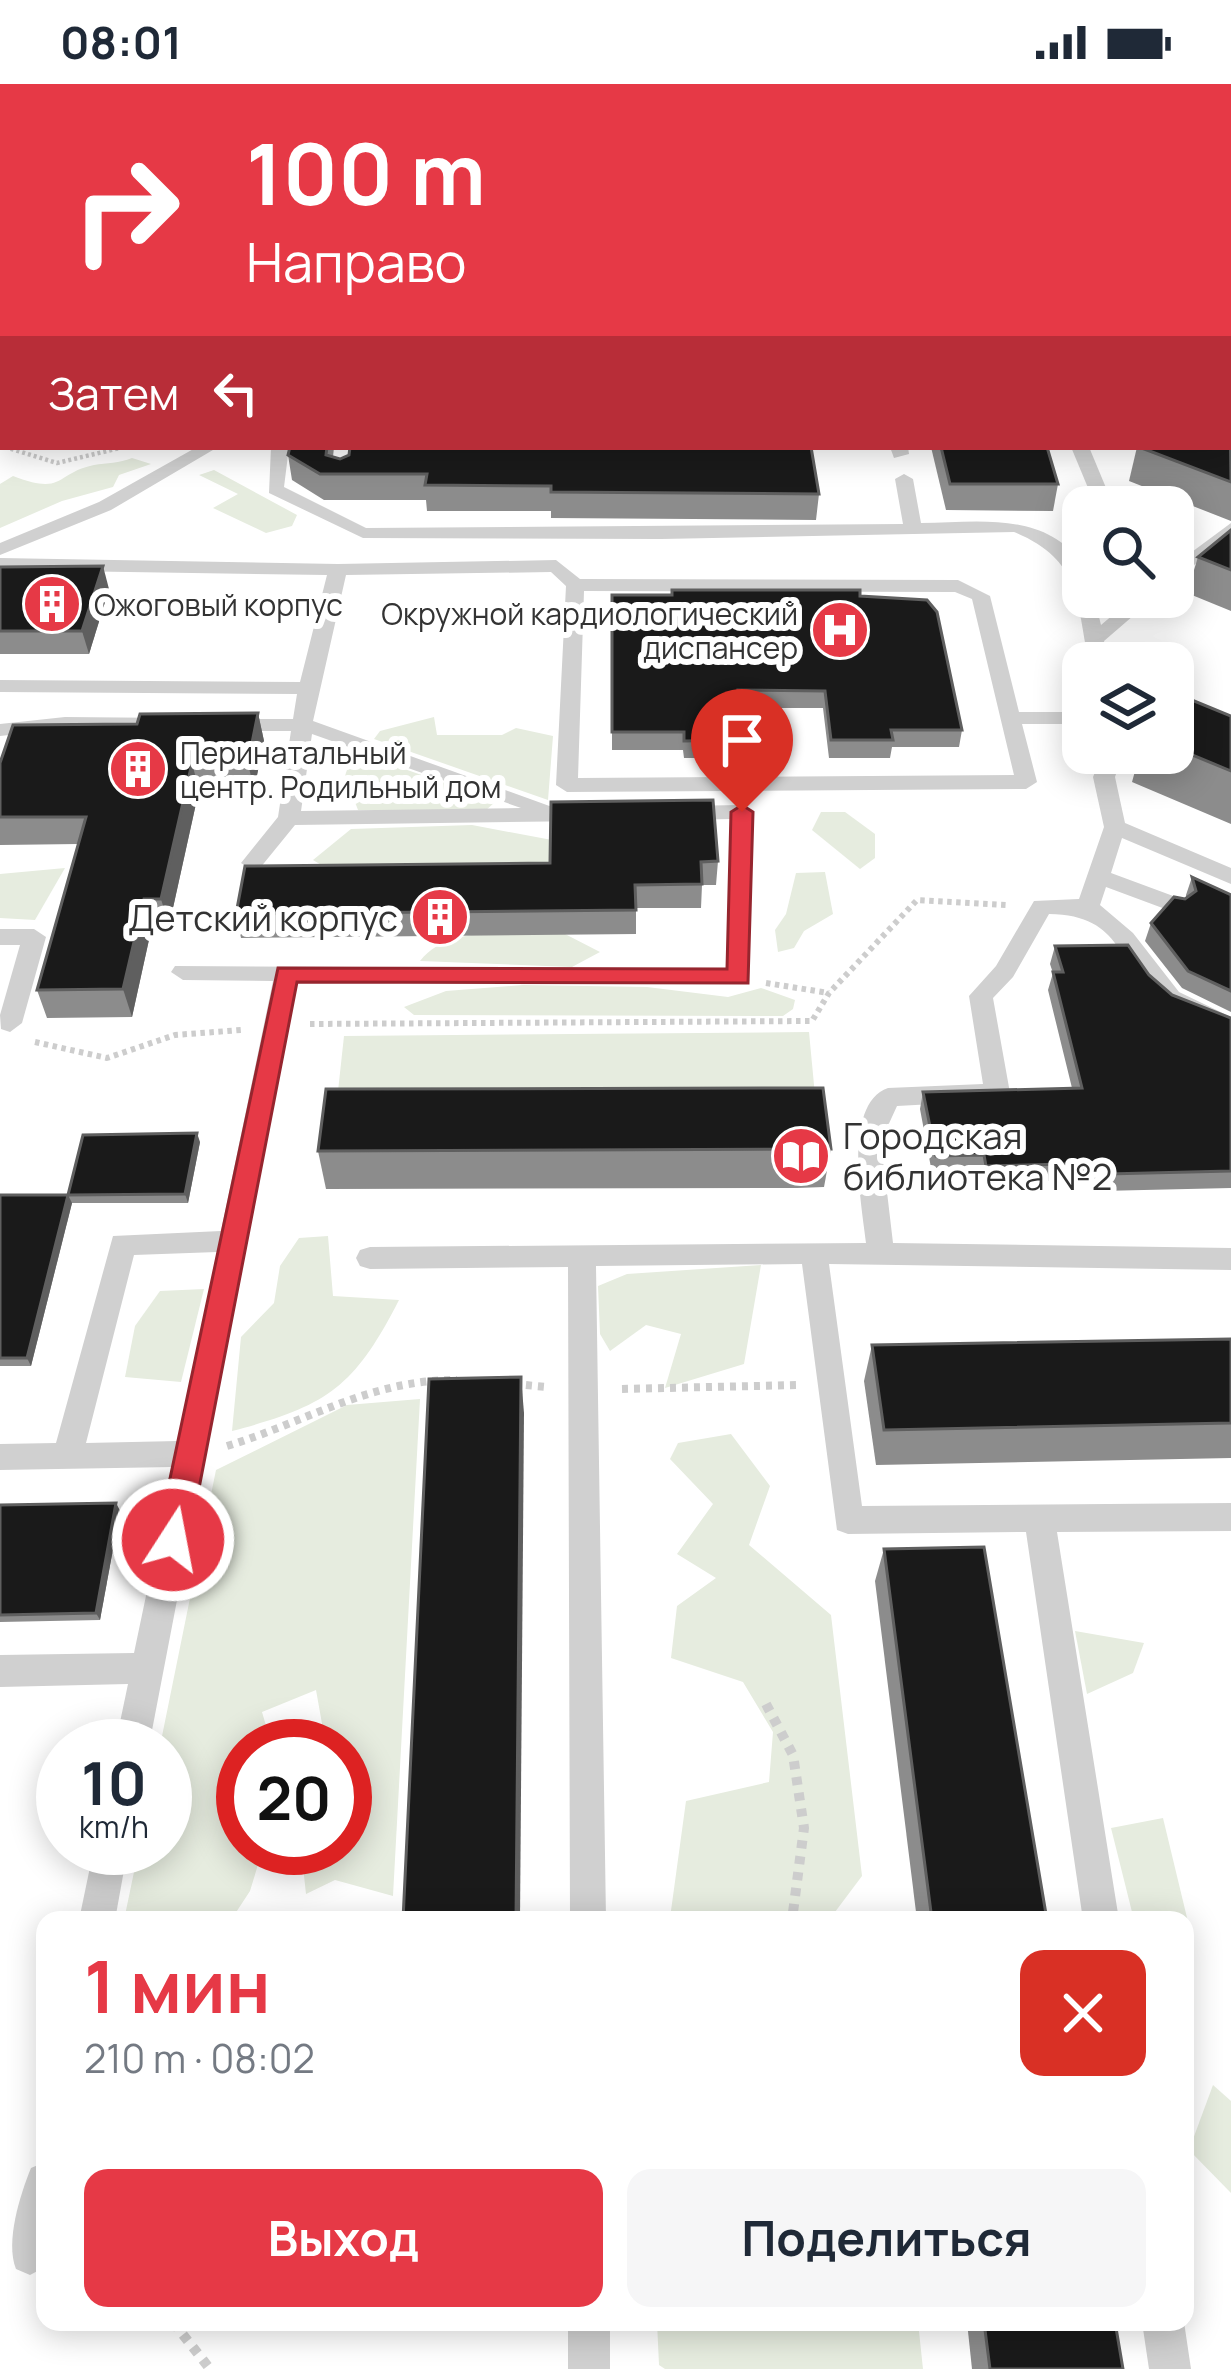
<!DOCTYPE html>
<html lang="ru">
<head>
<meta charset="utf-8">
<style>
  body { margin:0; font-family:Manrope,sans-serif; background:#f6f6f7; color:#1f2937; height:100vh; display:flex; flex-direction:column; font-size:45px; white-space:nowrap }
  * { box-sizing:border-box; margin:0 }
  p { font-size:39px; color:#747a83 }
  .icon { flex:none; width:66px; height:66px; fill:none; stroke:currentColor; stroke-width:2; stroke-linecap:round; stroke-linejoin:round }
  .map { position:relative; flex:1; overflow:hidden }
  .side { position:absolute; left:36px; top:1827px; width:1158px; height:420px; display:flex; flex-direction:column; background:#fff; border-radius:24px; box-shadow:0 6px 30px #0003 }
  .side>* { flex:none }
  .banner { position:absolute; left:0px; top:0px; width:1233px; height:366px; box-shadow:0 6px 30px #0003; background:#e63946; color:#fff; overflow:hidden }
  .buttons { position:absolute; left:1062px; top:402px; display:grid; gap:24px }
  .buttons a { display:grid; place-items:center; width:132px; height:132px; border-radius:24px; background:#fff; box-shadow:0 6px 30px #0003; font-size:60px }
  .speed { position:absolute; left:36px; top:1635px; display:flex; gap:24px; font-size:60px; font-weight:700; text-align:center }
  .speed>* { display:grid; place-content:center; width:156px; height:156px; border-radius:50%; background:#fff; box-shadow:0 6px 30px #0003; line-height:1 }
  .speed small { font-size:30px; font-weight:400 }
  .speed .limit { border:18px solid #d22; background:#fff; color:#111 }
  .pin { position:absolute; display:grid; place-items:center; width:102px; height:102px; color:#fff; margin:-123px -51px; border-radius:50% 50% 50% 0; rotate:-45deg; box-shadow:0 0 12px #0007 }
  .pin .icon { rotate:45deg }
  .me { position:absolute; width:132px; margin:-66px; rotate:11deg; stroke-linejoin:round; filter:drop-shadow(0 0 9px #0008) }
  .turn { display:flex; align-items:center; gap:42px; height:252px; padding:0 48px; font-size:54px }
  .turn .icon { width:156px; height:156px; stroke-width:2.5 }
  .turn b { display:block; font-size:84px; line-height:102px }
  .then { display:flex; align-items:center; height:114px; padding:0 48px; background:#0003; gap:24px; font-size:45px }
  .round { display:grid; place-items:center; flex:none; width:126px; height:126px; border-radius:24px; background:#f6f6f7 }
  .head { display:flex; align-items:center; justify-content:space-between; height:204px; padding:0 48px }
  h1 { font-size:72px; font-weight:700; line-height:90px; color:#e63946 }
  .primary-button { display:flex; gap:24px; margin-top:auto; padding:24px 48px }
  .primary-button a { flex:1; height:138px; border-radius:24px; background:#e63946; color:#fff; font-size:48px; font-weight:700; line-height:138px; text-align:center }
  .primary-button a+a { background:#f6f6f7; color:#1f2937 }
  .status { display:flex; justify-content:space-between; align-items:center; height:84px; padding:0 60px; background:#fff; direction:ltr }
  .status svg { height:33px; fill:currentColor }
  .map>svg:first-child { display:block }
  .green { fill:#e6ecdf }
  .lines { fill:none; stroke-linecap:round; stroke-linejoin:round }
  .path-far3 { stroke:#cdcdcd; stroke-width:4.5; stroke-dasharray:3 3; stroke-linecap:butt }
  .path-far2 { stroke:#cdcdcd; stroke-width:6; stroke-dasharray:4.5 4.5; stroke-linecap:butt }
  .path-far1 { stroke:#cdcdcd; stroke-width:8; stroke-dasharray:6 6; stroke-linecap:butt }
  .path { stroke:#cdcdcd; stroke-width:10; stroke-dasharray:8 8; stroke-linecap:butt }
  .service { fill:#d0d0d0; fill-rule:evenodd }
  .secondary { fill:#bdbdbd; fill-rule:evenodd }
  .wall { fill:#8c8c8c }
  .shaded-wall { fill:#5f5f5f }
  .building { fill:#1a1a1a; stroke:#5f5f5f; stroke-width:3 }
  .route { fill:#e63946; stroke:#96252e; stroke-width:3 }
  .labels { text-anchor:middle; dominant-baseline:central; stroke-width:12; stroke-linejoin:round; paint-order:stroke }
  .far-poi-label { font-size:30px; fill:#333; stroke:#fff; text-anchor:start }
  .poi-label { font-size:36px; fill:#333; stroke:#fff; text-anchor:end }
</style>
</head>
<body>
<div class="status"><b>08:01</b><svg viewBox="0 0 49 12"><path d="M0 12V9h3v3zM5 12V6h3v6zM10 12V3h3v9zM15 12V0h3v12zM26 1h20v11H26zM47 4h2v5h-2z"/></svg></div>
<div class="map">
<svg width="1231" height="2285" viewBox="0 0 1231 2285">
  <rect width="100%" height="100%" fill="#fff"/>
  <!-- green -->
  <g class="green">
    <path d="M132,374L151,380L119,391L113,403L62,417L0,444V400L13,392C65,412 55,389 94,381C107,379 119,379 132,374Z"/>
    <polygon points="214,386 297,431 292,442 266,449 213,424 238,410 199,391"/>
    <polygon points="434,633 437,651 502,651 516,644 553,652 548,716 374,655 380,647"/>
    <polygon points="353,667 496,717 484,728 358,726 345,692"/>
    <polygon points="821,728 845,728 875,750 875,774 860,785 812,746"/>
    <polygon points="472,741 552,756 551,803 338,791 313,776 351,745"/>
    <polygon points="65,784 35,836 0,834 0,790"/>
    <polygon points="825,788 833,830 804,847 794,864 778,868 775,846 786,830 796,789"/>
    <path d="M565,850L600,868L572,883L420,877C450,838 520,851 565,850Z"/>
    <polygon points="523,901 647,903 728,913 761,904 795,916 793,925 783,932 414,931 404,923 446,907"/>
    <polygon points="809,948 818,1043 334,1044 344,952"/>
    <path d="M328,1152L333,1212L399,1216C354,1304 327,1322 232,1347L241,1253L274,1219L280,1182L299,1154Z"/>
    <polygon points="761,1181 744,1280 665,1304 681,1250 646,1241 610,1267 600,1250 598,1202 627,1190"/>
    <polygon points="204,1205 181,1298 125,1293 135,1242 160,1207"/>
    <polygon points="420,1315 393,1812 335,1796 306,1810 301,1764 345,1764 345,1662 326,1662 316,1606 262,1628 272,1662 243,1662 243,1764 263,1764 250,1807 231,1836 124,1836 139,1764 165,1764 165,1662 160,1662 216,1386 347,1321"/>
    <polygon points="731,1350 770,1402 749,1461 831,1531 862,1792 829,1836 670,1834 686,1717 769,1698 773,1648 743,1598 671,1574 677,1522 716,1494 677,1470 713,1420 670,1375 678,1359"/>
    <polygon points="1075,1547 1144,1559 1133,1589 1087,1610"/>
    <polygon points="1163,1734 1189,1842 1185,1847 1185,1836 1134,1836 1111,1744"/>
    <polygon points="1213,2001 1231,2017 1231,2109 1189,2066"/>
    <polygon points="657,2238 918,2238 923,2285 665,2285 659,2281"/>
  </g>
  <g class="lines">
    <!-- path-far3 -->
    <g class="path-far3">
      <polyline points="193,0 208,3"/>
      <polyline points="1033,0 1046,3"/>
      <polyline points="104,3 110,0"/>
      <polyline points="162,3 168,0"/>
      <polyline points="639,3 643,0"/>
      <polyline points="5,363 57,379 124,363"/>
    </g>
    <!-- path-far2 -->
    <g class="path-far2">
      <polyline points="766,899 829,909"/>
      <polyline points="310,940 812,937 829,909 917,816 1007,821"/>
      <polyline points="35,958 107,974 175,951 241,946"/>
    </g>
    <!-- path-far1 -->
    <g class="path-far1">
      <polyline points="514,1300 547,1303"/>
      <polyline points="622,1305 799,1301"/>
      <path d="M227,1362C306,1338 372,1295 457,1296"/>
    </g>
    <!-- path -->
    <g class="path">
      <polyline points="766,1620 793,1671 804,1744 792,1836"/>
      <polyline points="173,2238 210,2285"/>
    </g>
    <!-- service -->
    <g class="service">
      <polygon points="687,0 712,0 715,3 690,3"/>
      <polygon points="765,0 790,0 793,3 768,3"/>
      <polygon points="1097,0 1119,0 1122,3 1100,3"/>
      <polygon points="1137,0 1150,0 1152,3 1139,3"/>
      <polygon points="1179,0 1191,0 1193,3 1181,3"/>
      <rect x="1230" y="30" width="1" height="8"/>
      <polygon points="3,62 3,71 0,72 0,63"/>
      <rect x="1230" y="112" width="1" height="8"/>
      <rect x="1230" y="185" width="1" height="9"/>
      <polygon points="197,363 218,363 111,426 0,471 0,459 99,418"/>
      <path d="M271,363H289L284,403L366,444L903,440L895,395L904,390L913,395L921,439C979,438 1044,427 1083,480V513H1094L1101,541L1134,513H1155L1104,557L1109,579H1089C1076,515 1081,476 1014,448L661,455L363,454L269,409Z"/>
      <polygon points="890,363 908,363 909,370 894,374"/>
      <polygon points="1071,363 1089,363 1114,423 1096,423"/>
      <polygon points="1231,439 1231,453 1173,497 1173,482"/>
      <path d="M0,474L338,480L556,476L580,495L958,496L990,512L1019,628H1083V640H1022L1037,698L1026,705L567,708L556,701L566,502L551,488L346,491L313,637L555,724L588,723L599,730L588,737L295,741L260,784L252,786L241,779L278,733L291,647H226L216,641L226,635H293L297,610L0,608V596L300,598L327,491L0,486ZM584,507L955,508L972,515L1014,691L578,694ZM312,650L521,724L301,727Z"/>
      <polygon points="65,633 175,634 185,640 175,646 65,645 0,652 0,640"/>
      <path d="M1103,669H1123L1115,693L1125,739L1231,784V800L1122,754L1111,789L1184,816L1187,821L1176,829L1106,803L1100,821L1133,849L1179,908L1231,933V952C1210,945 1178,934 1161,920C1116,882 1125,831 1049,830L1013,893L993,914L1010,1009L1006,1016L897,1022L881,1057L893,1159L1231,1164V1186L829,1180L862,1422L1231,1419V1447L1057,1448L1119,1836H1083L1026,1448L848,1450L837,1446L802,1180L596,1182L606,1836H570L568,1183L370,1185L360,1182L356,1174L360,1166L370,1163L866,1159C862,1122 842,1020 888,1004L983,1000L969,912L996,882L1034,817L1079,815L1104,743L1093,693Z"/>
      <path d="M742,721L753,728L747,899L296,897L149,1662H115L128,1600L0,1603V1571L134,1569L173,1383L0,1386V1360L56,1359L113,1152L221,1147L273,897L183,896L171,888L175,882L727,885L731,735L680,736L669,729L680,722ZM217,1168L178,1357L86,1359L134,1171Z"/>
      <polygon points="0,845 34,845 46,853 22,939 10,948 1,945 0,931 20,861 0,861"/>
      <polygon points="94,1764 128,1764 115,1836 79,1836"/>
      <path d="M45,2078V2183L30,2191L16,2185C5,2158 20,2111 31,2084Z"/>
      <rect x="568" y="2238" width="42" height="47"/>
      <polygon points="1142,2238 1184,2238 1191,2285 1149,2285"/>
    </g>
    <!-- secondary -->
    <g class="secondary">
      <polygon points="870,0 910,0 912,3 872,3"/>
      <rect x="1230" y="79" width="1" height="20"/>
    </g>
  </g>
  <!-- wall -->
  <g class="wall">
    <polygon points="236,0 620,0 616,3 252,3"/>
    <polygon points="1231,329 1231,437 1129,397 1137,363"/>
    <polygon points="290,363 334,363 333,373 340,375 819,410 816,436 551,434 551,427 427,427 426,416 324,416 292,396 288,371"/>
    <polygon points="931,363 1047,363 1058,400 1053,427 946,426"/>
    <polygon points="1231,446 1231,527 1187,509 1198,473"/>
    <polygon points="0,483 109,505 89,570 0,570"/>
    <polygon points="612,511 860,512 962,646 959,663 892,663 890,674 829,674 823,624 739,624 742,656 741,674 684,674 683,666 612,666"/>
    <polygon points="1173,622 1231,632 1231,740 1132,698 1140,669 1173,669"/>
    <polygon points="258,629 264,657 254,706 199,706 169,842 152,842 132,933 47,934 37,906 78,760 0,761 0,679 137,640"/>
    <polygon points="718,777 716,801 702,801 701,824 636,824 636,850 241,854 236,830 245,782"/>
    <polygon points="1192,793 1231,811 1231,928 1182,904 1145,857 1151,839 1186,814 1186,811"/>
    <polygon points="1055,862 1149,891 1172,911 1231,934 1231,1104 1100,1107 1097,1096 982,1098 979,1088 932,1089 920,1025 923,1008 1072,1004 1048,906 1053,889 1050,880"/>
    <polygon points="200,1058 188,1119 72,1119 31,1282 0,1282 0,1111 68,1111"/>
    <polygon points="831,1065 824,1103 797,1104 326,1105 318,1067"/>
    <polygon points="1231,1255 1231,1374 876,1381 864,1297 872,1261"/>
    <polygon points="116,1419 120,1427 100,1536 0,1538 0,1421"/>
    <polygon points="884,1465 1047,1836 917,1836 875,1497"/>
    <polygon points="967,2238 1115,2238 1123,2285 972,2285"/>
  </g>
  <!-- shaded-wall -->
  <g class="shaded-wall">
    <polygon points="569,0 620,0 616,3 564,3"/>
    <polygon points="103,482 109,505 89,570 82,547"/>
    <polygon points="258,629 264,657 254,706 248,679"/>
    <polygon points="192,679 199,706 169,842 161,815"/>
    <polygon points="144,815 152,842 132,933 123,905"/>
    <polygon points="197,1049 200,1058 188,1119 185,1110"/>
    <polygon points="68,1111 72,1119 31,1282 27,1274"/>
    <polygon points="521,1293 524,1329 520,1836 516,1836"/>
    <polygon points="116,1419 120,1427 100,1536 96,1529"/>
  </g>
  <!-- building -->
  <g class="building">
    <polygon points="359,0 569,0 564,3 354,3"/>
    <polygon points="1231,191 1231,243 1230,244 1230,192"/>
    <polygon points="1230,329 1231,398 1139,363 1230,363"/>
    <polygon points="290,363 327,363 326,371 340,375 349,371 350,363 811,363 819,410 551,408 551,402 425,401 427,390 320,390 288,371"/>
    <polygon points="941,363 1047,363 1058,400 950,400"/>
    <polygon points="1231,446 1231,486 1198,473"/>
    <polygon points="103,482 82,547 0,547 0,483"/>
    <polygon points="672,506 860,506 860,512 927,516 937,528 962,646 891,646 893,656 831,656 825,607 738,606 742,656 684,657 684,648 612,648 612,511 672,511"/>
    <polygon points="1182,612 1231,632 1231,687 1173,663 1173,622"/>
    <polygon points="258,629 248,679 192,679 161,815 144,815 123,905 37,906 86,733 0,733 0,679 13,641 137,640 140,630"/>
    <polygon points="713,716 718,777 701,778 702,800 635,801 636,826 236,830 245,782 550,779 551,718"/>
    <polygon points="1192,793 1231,811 1231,907 1188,887 1151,839 1174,813 1185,815 1196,807"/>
    <polygon points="1128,861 1149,891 1172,911 1231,934 1231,1087 1107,1090 1103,1079 986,1082 984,1071 936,1072 923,1008 1082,1004 1053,888 1063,888 1055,862"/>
    <polygon points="823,1004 831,1065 318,1067 326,1005"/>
    <polygon points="197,1049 185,1110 68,1111 83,1051"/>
    <polygon points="0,1111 68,1111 27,1274 0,1274"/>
    <polygon points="1231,1255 1231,1339 884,1346 872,1261"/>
    <polygon points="521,1293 516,1836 403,1836 429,1295"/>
    <polygon points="116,1419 96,1529 0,1531 0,1421"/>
    <polygon points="984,1463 1047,1836 932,1836 884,1465"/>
    <polygon points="984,2238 1115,2238 1123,2285 990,2285"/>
  </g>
  <!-- route -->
  <polygon class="route" points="742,721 753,728 748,899 297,898 189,1456 184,1466 173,1470 162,1466 157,1456 278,884 727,885 731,728"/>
  <!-- icons -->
  <defs>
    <g id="building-disc" transform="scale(3)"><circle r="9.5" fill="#e63946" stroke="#fff"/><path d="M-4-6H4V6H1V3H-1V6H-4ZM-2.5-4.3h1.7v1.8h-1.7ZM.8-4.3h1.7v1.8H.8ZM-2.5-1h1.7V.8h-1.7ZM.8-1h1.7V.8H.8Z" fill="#fff"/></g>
    <g id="hospital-disc" transform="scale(3)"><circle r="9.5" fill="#e63946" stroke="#fff"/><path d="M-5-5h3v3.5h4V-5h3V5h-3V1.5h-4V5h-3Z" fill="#fff"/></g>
    <g id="library-disc" transform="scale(3)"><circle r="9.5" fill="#e63946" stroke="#fff"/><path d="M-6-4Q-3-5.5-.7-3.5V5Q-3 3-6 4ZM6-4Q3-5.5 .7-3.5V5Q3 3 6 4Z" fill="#fff"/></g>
  </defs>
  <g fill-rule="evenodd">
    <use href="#building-disc" x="52" y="520"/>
    <use href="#hospital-disc" x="840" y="546"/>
    <use href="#building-disc" x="138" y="685"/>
    <use href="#building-disc" x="440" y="833"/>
    <use href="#library-disc" x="801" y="1072"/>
  </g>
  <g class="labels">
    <!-- far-poi labels -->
    <g class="far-poi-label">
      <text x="94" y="520">Ожоговый корпус</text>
      <text x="798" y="529" text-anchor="end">Окружной кардиологический<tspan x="798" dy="34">диспансер</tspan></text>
      <text x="180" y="668">Перинатальный<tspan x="180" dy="34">центр. Родильный дом</tspan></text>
    </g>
    <!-- poi labels -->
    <g class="poi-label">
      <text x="398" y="833">Детский корпус</text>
      <text x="843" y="1051" text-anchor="start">Городская<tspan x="843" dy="41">библиотека №2</tspan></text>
    </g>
  </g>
</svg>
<div class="buttons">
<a><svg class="icon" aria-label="search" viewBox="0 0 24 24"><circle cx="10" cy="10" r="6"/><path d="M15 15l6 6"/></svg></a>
<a><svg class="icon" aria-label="layers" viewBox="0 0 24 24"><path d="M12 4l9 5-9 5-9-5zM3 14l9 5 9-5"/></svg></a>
</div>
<div class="speed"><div>10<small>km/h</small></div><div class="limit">20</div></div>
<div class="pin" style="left:742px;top:728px;background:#d93025"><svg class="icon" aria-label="arrive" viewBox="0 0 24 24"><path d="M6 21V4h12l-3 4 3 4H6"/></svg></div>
<svg class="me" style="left:173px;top:1456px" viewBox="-20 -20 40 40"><circle r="17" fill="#e63946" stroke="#fff" stroke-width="3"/><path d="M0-11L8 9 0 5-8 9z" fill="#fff"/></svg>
<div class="banner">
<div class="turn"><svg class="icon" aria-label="right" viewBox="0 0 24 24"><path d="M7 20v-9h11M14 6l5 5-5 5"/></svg><div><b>100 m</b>Направо</div></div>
<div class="then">Затем<svg class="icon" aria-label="left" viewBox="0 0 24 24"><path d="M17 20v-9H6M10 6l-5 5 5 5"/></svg></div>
</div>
<section class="side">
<div class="head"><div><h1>1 мин</h1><p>210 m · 08:02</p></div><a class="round" style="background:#d93025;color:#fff"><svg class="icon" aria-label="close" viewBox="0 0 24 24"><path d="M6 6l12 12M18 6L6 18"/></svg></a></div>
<div class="primary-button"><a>Выход</a><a>Поделиться</a></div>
</section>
</div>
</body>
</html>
